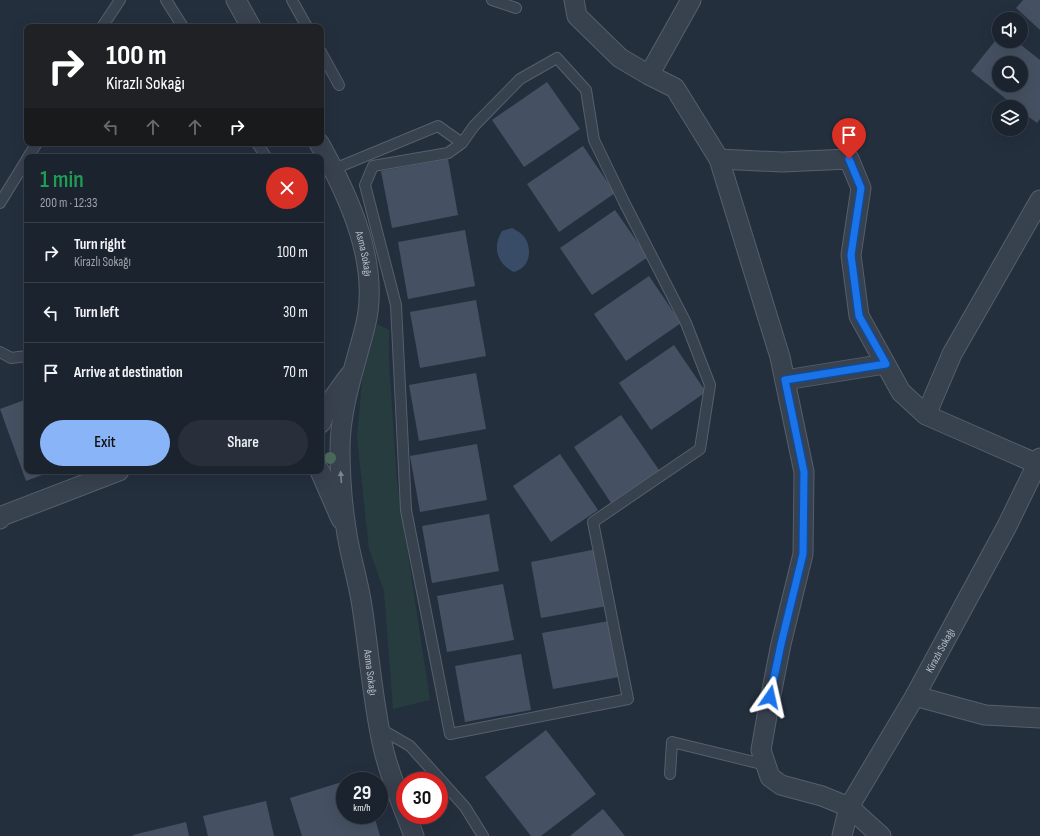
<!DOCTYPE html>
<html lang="en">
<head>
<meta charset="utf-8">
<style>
  body { margin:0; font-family:"Sofia Sans Condensed",sans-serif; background:#282f3a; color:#f1f3f6; height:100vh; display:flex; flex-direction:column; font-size:15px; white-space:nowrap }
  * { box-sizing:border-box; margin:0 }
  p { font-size:13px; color:#a0a4aa }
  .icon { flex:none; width:22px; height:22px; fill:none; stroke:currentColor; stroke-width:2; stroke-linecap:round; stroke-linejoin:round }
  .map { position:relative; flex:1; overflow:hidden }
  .sheet { position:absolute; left:24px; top:154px; width:300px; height:320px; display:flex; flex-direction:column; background:#1b232e; border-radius:8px; box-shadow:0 4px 16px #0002,0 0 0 1px #39404a }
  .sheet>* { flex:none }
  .hud { position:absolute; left:24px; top:24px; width:300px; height:122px; border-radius:8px; box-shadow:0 4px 16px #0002,0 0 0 1px #39404a; background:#202124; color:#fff; overflow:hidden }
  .tools { position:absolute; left:992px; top:12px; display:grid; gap:8px }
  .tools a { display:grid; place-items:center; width:36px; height:36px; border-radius:50%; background:#1b232e; box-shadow:0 4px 16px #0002,0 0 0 1px #39404a; font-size:20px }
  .speed { position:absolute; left:336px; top:772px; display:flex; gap:8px; font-size:20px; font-weight:700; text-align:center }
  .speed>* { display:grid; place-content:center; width:52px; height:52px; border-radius:50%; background:#1b232e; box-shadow:0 4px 16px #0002,0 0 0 1px #39404a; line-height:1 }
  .speed small { font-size:10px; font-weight:400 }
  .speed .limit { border:6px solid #d22; background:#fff; color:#111 }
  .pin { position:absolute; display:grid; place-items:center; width:34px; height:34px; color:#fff; margin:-41px -17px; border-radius:50% 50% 50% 0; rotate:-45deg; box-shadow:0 0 4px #0007 }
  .pin .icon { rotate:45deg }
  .me { position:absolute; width:44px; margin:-22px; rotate:11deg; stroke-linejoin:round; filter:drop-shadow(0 0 3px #0008) }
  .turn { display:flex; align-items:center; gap:14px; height:84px; padding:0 16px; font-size:18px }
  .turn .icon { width:52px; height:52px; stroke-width:2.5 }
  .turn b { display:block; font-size:28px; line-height:34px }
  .lanes { display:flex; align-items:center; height:38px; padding:0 16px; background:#0003; justify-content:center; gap:20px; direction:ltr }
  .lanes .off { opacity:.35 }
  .round { display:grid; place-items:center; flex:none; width:42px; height:42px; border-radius:21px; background:#282f3a }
  .head { display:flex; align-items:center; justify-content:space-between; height:68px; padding:0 16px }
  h1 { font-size:24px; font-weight:600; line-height:30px; color:#1e9e55 }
  .action { display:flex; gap:8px; margin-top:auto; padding:8px 16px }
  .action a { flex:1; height:46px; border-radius:24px; background:#8ab4f8; color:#111; font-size:16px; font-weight:600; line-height:46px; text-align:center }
  .action a+a { background:#282f3a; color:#f1f3f6 }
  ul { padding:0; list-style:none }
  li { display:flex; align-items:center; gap:12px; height:60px; padding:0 16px; border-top:1px solid #39404a }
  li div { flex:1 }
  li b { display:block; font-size:15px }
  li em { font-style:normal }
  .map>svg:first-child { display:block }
  .green { fill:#263c3f }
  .water { fill:#394c67 }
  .building { fill:#455162; fill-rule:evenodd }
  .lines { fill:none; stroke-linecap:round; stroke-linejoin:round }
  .service-casing { stroke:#565f6c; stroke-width:12 }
  .minor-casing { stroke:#565f6c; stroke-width:21 }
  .service { stroke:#38414e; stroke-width:10 }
  .minor { stroke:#38414e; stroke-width:19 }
  .tree { fill:#4b6a5d }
  .oneway { fill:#7c8592 }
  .route-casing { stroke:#114b97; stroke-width:10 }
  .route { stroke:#1a73e8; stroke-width:7 }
  .labels { text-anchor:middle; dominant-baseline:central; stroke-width:3; stroke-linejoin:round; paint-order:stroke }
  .street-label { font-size:11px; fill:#b4bcc9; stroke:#1d2633 }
</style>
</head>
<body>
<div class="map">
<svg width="1040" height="836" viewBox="0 0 1040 836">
  <rect width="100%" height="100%" fill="#242f3e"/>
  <!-- green -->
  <polygon class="green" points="377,324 389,330 389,362 397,481 430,700 393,709 384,591 369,549 357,438 363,368"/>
  <!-- water -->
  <path class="water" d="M512,228C517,231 522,233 525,238C533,251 529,268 514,272C497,264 492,247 502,231Z"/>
  <!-- building -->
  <g class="building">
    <polygon points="1023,0 1040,0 1040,30 1016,8"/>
    <path d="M999,36V41H1016L1040,60V119L1037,123L1021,111V107H1016L971,71ZM999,63H1021V85H999Z"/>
    <polygon points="547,82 580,129 524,167 492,120"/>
    <polygon points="583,146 615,193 559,232 527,184"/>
    <polygon points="448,159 458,215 392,228 381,171"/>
    <polygon points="615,210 648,257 592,295 560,248"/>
    <polygon points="465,230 475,286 408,299 398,242"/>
    <polygon points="649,276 681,323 626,361 594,314"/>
    <polygon points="476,300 486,356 420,368 410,312"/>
    <polygon points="674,345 706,392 651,430 619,383"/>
    <polygon points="476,373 486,429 419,441 409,385"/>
    <polygon points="27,399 27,471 53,471 26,481 0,409"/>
    <polygon points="621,415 659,470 611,503 574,447"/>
    <polygon points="477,444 487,500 420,512 410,456"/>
    <polygon points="560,454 598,510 551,542 513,486"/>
    <polygon points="489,514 499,571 432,583 422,526"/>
    <polygon points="597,549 607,606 541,618 531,562"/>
    <polygon points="503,584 514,640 447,652 437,596"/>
    <polygon points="609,621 619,677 553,689 542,633"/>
    <polygon points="521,654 531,710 465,722 455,666"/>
    <polygon points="546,730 596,794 541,836 531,836 485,777"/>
    <polygon points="362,776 363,781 347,781"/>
    <polygon points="345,781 345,815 374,815 380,836 302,836 290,798"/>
    <polygon points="266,801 274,836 208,836 203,816"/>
    <polygon points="603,809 625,836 570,836"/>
    <polygon points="186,822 189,836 133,836 133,835"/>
  </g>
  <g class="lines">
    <!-- service casing -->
    <g class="service-casing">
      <g id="service">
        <polyline points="166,0 183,27"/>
        <polyline points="292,0 307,27"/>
        <polyline points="492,0 516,8"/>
        <polyline points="102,27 120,0"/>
        <polyline points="321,52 339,85"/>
        <polyline points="257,143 266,157"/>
        <polyline points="28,157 37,143"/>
        <polyline points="334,169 438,126 462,143 448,153 373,166 365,185 396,305 406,510 450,734 628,699 593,522 700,449 710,385 686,323 624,202 594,140 586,90 557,58 520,79 474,126 462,143"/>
        <polyline points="0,203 27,159"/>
        <polyline points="0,352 11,358 27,356"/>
        <polyline points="379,728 410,746 465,807 483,836"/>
        <polyline points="670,774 672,742 766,765"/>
      </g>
    </g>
    <!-- minor casing -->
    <g class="minor-casing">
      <g id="minor">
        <polyline points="236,0 251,27"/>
        <polyline points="574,0 577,16 620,58 649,75 675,88 719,159 780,357 804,472 803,554 781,644 768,710 761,750 770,777 781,785 822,796 849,807 881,836"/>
        <polyline points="649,75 691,0"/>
        <path id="s1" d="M319,143C349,196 381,265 365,327C355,367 340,407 340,449C340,475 342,502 346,528C349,552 357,576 361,600C369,648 372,699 383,747C388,770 397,791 405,813"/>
        <polyline points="719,159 782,162 849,159 861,188 851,255 859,316 901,392 926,415"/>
        <polyline points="1040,200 952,354 926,415 1040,465"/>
        <polyline points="785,380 885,364"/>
        <path d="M321,423C327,405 338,391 349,376"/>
        <polyline points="320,471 341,519"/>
        <polyline points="0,519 2,516 119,471"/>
        <polyline points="915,696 985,715 1040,718"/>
        <polyline points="406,815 414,836"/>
        <path id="s2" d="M842,836L849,807L915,696L1007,526L1040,458"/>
      </g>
    </g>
    <!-- service -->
    <use href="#service" class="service"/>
    <!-- minor -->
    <use href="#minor" class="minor"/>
  </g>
  <!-- trees -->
  <circle class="tree" cx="330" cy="458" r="6"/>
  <!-- one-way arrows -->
  <defs><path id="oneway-solid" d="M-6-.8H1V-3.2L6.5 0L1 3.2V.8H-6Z"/></defs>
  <use class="oneway" href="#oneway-solid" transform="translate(341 477) rotate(-94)"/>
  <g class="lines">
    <!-- route casing -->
    <g class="route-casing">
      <polyline id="route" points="770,697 781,644 803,554 804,472 785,380 886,364 859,316 851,255 861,188 849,159"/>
    </g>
    <!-- route -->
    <use href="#route" class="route"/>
  </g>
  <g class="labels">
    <!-- street labels -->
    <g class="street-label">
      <text stroke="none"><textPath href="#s1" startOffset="120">Asma Sokağı</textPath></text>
      <text stroke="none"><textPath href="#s2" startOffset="211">Kirazlı Sokağı</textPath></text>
      <text stroke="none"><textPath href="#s1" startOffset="545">Asma Sokağı</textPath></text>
    </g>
  </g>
</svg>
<div class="tools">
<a><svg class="icon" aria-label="sound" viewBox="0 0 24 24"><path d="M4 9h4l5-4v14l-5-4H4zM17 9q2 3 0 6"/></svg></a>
<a><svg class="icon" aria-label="search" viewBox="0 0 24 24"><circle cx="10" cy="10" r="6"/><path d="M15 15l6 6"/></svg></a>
<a><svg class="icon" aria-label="layers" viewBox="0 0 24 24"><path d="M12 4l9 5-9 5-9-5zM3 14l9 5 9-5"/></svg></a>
</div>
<div class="speed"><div>29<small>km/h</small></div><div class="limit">30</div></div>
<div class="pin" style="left:849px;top:159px;background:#d93025"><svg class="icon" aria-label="arrive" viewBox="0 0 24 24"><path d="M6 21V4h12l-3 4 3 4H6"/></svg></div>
<svg class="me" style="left:770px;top:697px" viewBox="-20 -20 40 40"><path d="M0-17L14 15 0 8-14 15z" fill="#1a73e8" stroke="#fff" stroke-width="4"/></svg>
<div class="hud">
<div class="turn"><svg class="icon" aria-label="right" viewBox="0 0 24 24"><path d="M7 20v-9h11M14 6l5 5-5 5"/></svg><div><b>100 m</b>Kirazlı Sokağı</div></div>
<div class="lanes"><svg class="icon off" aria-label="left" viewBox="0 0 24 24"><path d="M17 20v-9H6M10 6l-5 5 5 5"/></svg><svg class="icon off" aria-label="ahead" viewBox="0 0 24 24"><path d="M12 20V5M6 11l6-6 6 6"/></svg><svg class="icon off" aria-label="ahead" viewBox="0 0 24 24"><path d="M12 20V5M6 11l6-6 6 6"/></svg><svg class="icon" aria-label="right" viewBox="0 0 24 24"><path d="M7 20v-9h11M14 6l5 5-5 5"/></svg></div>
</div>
<section class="sheet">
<div class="head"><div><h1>1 min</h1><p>200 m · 12:33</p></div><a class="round" style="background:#d93025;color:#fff"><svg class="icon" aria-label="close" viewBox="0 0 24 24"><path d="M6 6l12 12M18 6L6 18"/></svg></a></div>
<ul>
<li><svg class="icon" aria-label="right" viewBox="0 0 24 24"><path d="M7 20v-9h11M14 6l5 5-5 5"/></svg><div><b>Turn right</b><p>Kirazlı Sokağı</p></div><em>100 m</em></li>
<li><svg class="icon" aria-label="left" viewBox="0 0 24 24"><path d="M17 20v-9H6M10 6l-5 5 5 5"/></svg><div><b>Turn left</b></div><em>30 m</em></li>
<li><svg class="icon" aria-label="arrive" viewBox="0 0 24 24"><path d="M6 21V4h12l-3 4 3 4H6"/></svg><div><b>Arrive at destination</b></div><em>70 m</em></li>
</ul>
<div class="action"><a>Exit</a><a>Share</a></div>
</section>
</div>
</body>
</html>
